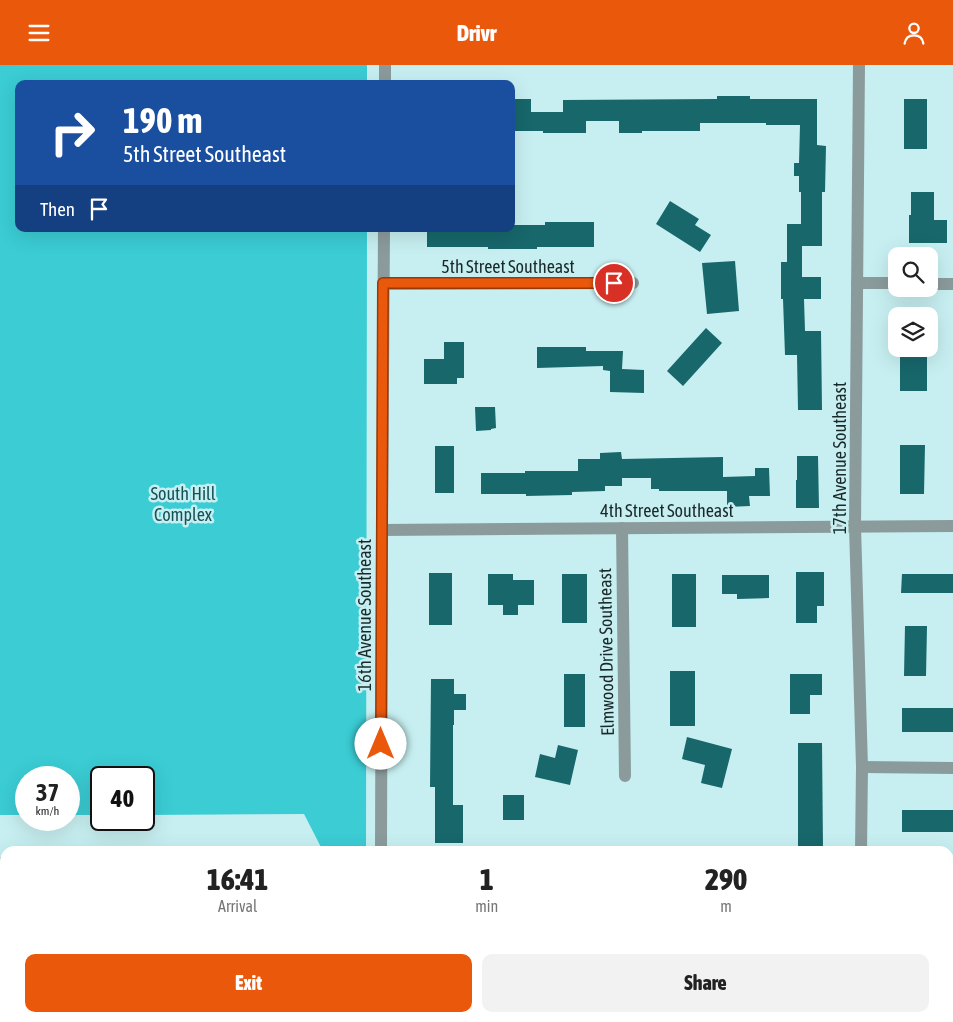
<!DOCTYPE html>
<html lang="en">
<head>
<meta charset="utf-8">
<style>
  body { margin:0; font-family:"Asap Condensed",sans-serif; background:#f2f2f2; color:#222; height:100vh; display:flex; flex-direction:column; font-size:19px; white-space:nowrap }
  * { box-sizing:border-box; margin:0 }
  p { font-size:16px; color:#767676 }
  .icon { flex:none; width:28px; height:28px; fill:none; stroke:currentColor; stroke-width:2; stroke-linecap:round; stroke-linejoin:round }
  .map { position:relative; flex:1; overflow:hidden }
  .side { position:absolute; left:0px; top:781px; width:954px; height:176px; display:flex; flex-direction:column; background:#fff; border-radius:15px 15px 0 0; box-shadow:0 5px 20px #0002 }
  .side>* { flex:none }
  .banner { position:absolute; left:15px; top:15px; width:500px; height:152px; border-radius:10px; box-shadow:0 5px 20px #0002; background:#1a4fa0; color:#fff; overflow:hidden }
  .fabs { position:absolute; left:888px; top:182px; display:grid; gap:10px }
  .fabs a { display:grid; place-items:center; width:50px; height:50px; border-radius:10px; background:#fff; box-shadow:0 5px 20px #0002; font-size:25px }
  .speed { position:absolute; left:15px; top:701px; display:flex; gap:10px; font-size:25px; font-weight:700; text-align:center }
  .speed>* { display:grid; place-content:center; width:65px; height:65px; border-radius:50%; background:#fff; box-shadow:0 5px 20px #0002; line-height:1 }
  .speed small { font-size:12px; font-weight:400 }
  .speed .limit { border:2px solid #111; border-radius:8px; background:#fff; color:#111 }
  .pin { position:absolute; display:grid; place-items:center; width:42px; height:42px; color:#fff; margin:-21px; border:2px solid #fff; border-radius:50%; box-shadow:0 1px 5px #0007 }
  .me { position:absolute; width:55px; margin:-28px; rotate:0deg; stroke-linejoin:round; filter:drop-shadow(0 0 4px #0008) }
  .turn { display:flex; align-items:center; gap:18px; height:105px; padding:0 25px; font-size:22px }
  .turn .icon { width:65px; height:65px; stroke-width:2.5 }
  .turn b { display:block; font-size:35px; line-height:42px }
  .then { display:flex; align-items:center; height:48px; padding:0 25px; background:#0003; gap:10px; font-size:19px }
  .eta { display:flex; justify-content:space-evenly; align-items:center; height:85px; text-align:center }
  .eta b { font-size:30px; font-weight:800; line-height:35px }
  .cta { display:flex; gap:10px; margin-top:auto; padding:10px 25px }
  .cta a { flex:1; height:58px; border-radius:10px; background:#ea580c; color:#fff; font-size:20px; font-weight:800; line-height:58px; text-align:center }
  .cta a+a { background:#f2f2f2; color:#222 }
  header { display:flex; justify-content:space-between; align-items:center; height:65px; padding:0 25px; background:#ea580c; color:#fff; font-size:22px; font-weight:800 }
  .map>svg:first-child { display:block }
  .green { fill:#3bccd4 }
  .building { fill:#17676b }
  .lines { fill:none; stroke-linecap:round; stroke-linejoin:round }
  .minor { stroke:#8b9b9c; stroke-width:12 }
  .route-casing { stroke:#983908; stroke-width:12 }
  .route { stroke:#ea580c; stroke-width:9 }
  .labels { text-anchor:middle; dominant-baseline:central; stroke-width:5; stroke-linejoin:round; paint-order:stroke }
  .street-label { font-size:18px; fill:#192829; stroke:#c7eff1 }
  .park-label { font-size:18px; fill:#145256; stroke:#c7eff1 }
</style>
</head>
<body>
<header><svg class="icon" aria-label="menu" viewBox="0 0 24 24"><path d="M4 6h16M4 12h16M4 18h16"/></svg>Drivr<svg class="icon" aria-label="person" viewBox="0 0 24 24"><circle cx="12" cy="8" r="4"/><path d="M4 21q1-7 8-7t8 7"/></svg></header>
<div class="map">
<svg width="953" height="957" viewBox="0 0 953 957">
  <rect width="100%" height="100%" fill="#c7eff1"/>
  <!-- green -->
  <polygon class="green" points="0,0 367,0 367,19 19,19 19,164 367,164 366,786 323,786 304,749 144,750 144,712 101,712 101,750 69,750 69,712 26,712 26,750 0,750"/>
  <!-- building -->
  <g class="building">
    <polygon points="717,31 750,31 750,34 817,34 817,80 826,81 825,127 822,127 822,181 802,181 802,212 821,212 821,234 804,234 805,266 821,266 822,345 798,345 797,290 785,290 783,234 781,234 781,197 787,197 787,159 801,159 801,127 799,127 799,111 794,111 794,98 799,98 800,60 766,60 766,58 700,58 700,66 642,66 642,68 619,68 619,56 586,56 586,68 543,68 543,66 511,66 511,34 531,34 531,47 563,47 563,35 717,34"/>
    <rect x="904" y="34" width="23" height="50"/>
    <polygon points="911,127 934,127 934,155 947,155 947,178 909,178 909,150 911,150"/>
    <polygon points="670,136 699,154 695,160 711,170 700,187 656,159"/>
    <polygon points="545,157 594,157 594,182 537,182 537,184 488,184 488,182 427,182 427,164 511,164 511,160 545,160"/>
    <polygon points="735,196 739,246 707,249 702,198"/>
    <polygon points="706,263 722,278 683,321 667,306"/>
    <polygon points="444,277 464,277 464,313 457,313 457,319 424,319 424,294 444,294"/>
    <polygon points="537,282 586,282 586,286 623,286 622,304 644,305 644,328 610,327 610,306 603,305 603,301 537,303"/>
    <rect x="900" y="284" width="27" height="42"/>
    <polygon points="475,342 495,342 496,363 491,364 491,365 476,366"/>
    <polygon points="900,380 925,380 924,429 900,429"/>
    <rect x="435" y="381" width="19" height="47"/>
    <polygon points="621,387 622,394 723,392 723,412 755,411 755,403 769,403 770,431 749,431 750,441 727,442 727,426 659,426 659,424 651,424 651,413 622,413 622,421 605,421 605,426 572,427 572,430 526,431 526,429 481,429 481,408 525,408 525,406 578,406 578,394 600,394 600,388"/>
    <polygon points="797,391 818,391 819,443 796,443 796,415 797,415"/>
    <polygon points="796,507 824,507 824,541 817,541 817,558 796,558"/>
    <rect x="429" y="508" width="23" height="52"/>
    <polygon points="488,509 513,509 513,515 534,515 534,540 518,540 518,550 503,550 503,540 488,540"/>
    <rect x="562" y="509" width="25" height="49"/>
    <rect x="672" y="509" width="24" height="53"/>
    <polygon points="902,509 953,509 953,528 901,528"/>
    <polygon points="722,510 769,510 769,533 737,534 737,529 722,529"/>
    <polygon points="905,561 927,561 926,611 904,611"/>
    <rect x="670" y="606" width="25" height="55"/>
    <rect x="564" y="609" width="21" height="53"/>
    <polygon points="790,609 822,609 822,630 810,630 810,649 790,649"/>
    <polygon points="431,614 454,614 454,629 466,629 466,645 454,645 454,660 453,660 453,740 463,740 463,778 435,778 435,722 430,722"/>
    <rect x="902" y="643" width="51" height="24"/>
    <polygon points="687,672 732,684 722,723 701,718 705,700 682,694"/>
    <polygon points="798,678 822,678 823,783 798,783"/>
    <polygon points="558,680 578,685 570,720 535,712 540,689 555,693"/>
    <rect x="503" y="730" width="21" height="25"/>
    <rect x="902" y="745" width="51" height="22"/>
  </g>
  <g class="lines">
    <!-- minor -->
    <g class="minor">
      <polyline points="859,0 855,461 862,702 861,786"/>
      <polyline points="385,19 385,0"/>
      <polyline points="857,218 896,218"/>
      <polyline points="383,219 633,218"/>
      <polyline points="929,219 953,219"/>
      <polyline points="622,463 625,711"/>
      <polyline points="382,465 953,461"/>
      <polyline points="862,702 953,703"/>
      <polyline points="381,786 382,465 384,164"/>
      <polyline points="0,798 5,798"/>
      <polyline points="949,940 953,940"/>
      <polyline points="0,943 5,943"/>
      <polyline points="381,952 381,957"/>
      <polyline points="860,957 860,952"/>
    </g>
  </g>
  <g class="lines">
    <!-- route casing -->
    <g class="route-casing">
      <polyline id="route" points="381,679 383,218 614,218"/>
    </g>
    <!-- route -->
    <use href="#route" class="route"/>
  </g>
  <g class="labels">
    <!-- street labels -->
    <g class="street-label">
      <text x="508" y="201">5th Street Southeast</text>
      <text transform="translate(839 393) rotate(-90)">17th Avenue Southeast</text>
      <text x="667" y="445">4th Street Southeast</text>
      <text transform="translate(364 550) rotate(-90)">16th Avenue Southeast</text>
      <text transform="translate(606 587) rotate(-91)">Elmwood Drive Southeast</text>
    </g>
    <!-- park labels -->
    <g class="park-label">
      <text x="183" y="428">South Hill<tspan x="183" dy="21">Complex</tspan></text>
    </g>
  </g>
</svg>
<div class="fabs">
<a><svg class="icon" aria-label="search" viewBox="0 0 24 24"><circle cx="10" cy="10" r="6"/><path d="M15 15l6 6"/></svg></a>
<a><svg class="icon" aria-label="layers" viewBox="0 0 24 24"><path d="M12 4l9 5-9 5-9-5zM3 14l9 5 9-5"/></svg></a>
</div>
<div class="speed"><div>37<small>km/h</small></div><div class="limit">40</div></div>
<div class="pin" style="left:614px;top:218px;background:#d93025"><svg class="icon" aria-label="arrive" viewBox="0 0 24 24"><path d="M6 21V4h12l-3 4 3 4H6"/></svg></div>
<svg class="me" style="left:381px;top:679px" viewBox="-20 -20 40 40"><circle r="19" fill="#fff"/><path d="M0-13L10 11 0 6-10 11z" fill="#ea580c"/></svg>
<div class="banner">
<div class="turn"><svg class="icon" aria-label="right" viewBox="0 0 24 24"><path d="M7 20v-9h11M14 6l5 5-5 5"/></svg><div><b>190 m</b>5th Street Southeast</div></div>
<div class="then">Then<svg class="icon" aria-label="arrive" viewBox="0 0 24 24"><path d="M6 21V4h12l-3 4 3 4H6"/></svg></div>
</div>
<section class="side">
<div class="eta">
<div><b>16:41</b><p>Arrival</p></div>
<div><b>1</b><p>min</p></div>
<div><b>290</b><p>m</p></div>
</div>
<div class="cta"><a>Exit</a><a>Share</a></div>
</section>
</div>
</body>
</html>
